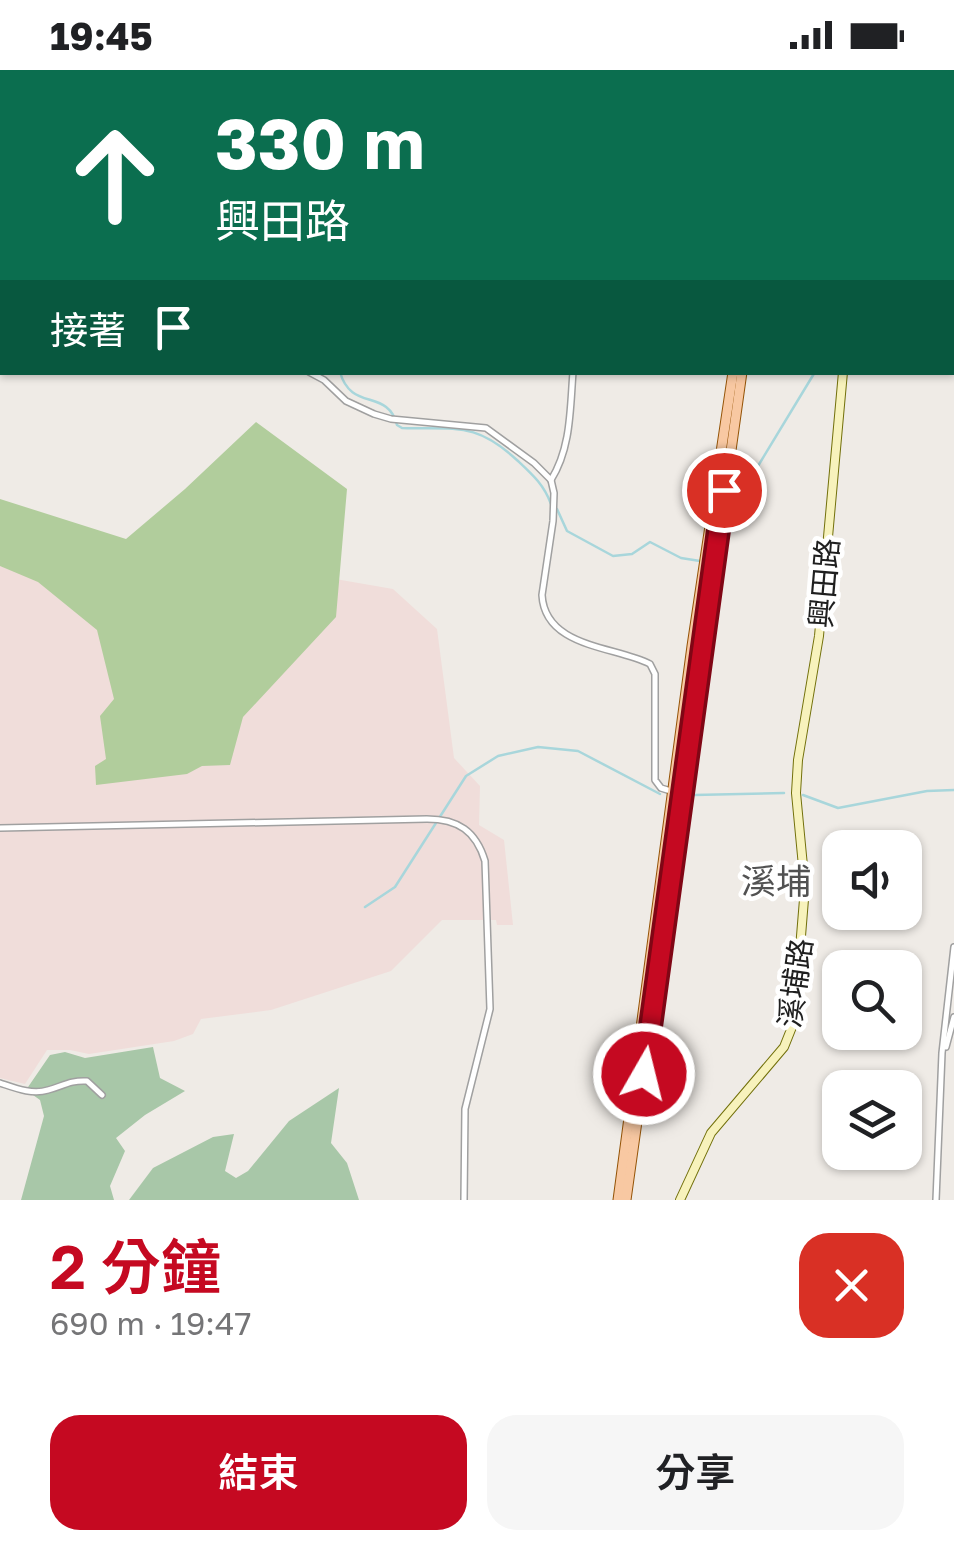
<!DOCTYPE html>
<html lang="zh-TW">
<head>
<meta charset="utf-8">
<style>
  body { margin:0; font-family:"Golos Text","Noto Sans TC",sans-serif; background:#f6f6f6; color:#202124; height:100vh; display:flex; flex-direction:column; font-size:38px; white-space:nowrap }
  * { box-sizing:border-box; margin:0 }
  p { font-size:32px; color:#757577 }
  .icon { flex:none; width:55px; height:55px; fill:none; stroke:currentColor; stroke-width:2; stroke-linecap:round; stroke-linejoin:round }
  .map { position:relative; height:1130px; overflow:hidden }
  .panel { display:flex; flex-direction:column; background:#fff; flex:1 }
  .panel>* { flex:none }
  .banner { position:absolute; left:0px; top:0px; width:955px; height:305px; box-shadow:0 2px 8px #0004; background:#0b6e4f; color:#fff; overflow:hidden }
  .controls { position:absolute; left:822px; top:760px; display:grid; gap:20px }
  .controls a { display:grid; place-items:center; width:100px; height:100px; border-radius:20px; background:#fff; box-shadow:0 2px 8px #0004; font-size:50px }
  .pin { position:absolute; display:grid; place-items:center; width:85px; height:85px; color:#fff; margin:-42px; border:5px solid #fff; border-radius:50%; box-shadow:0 2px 10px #0007 }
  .me { position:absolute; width:110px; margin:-55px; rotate:8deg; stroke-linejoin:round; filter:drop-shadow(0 0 8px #0008) }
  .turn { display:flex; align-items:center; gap:35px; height:210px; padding:0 50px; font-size:45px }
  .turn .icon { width:130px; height:130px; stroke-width:2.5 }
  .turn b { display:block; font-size:70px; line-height:85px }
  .then { display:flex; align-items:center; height:95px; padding:0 50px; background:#0003; gap:20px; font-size:38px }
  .round { display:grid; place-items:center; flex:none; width:105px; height:105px; border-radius:30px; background:#f6f6f6 }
  .summary { display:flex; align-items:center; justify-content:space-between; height:170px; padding:0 50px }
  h1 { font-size:60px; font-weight:600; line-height:75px; color:#c50921 }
  .cta { display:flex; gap:20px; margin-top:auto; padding:20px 50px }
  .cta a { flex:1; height:115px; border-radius:30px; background:#c50921; color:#fff; font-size:40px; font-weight:600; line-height:115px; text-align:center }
  .cta a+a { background:#f6f6f6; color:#202124 }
  .status { display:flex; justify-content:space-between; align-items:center; height:70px; padding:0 50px; background:#fff; direction:ltr }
  .status svg { height:28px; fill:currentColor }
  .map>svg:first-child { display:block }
  .military { fill:#f0ddda }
  .forest { fill:#b1cd9c }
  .cemetery { fill:#a8c7a8 }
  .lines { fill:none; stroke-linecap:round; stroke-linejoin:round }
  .stream { stroke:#a8d6db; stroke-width:2.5 }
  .street-casing { stroke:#a0a0a0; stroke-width:8 }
  .secondary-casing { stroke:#72700a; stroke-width:10 }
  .primary-casing { stroke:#945306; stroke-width:11 }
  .street { stroke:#fff; stroke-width:5 }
  .secondary { stroke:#f7f2bc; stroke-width:8 }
  .primary { stroke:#f8c8a2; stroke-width:9 }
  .route-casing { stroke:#800615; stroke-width:25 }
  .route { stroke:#c50921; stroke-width:18 }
  .labels { text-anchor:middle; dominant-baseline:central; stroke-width:9; stroke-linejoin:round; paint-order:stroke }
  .street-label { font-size:30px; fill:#1f1f1f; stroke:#fff }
  .quarter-label { font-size:35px; fill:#525252; stroke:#fff }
</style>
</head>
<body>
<div class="status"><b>19:45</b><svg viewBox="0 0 49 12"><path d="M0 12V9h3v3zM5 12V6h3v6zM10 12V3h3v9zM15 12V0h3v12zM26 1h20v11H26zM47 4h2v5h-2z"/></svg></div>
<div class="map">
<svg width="954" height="1130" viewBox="0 0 954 1130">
  <rect width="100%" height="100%" fill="#efebe6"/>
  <!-- military -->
  <polygon class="military" points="0,467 266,497 393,519 437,559 454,688 480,716 479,755 504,770 513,855 497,855 496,850 442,850 391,901 271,940 201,949 193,964 174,971 89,984 70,980 47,980 25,1014 0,1008"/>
  <!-- forest -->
  <polygon class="forest" points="256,352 347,419 336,547 243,647 230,695 202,696 187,704 96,715 95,696 106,689 100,646 114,629 97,560 38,512 0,496 0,429 126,469 185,419"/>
  <!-- cemetery -->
  <g class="cemetery">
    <polygon points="153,977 160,1008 185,1021 145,1045 116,1068 125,1081 110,1116 114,1130 21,1130 44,1046 40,1030 26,1020 50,985 65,982 85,988"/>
    <polygon points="339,1018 331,1073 347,1093 359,1130 129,1130 153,1098 213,1067 234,1064 225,1101 236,1108 248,1101 289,1051"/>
  </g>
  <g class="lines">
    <!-- stream -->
    <g class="stream">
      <polyline points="0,80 2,81"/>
      <polyline points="952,262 954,262"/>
      <path d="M340,302C351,342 388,318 397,355L402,358C456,360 475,351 518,391C533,405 544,415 551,434"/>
      <polyline points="557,439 567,461 613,486 632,484 650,472 681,488 700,491"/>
      <polyline points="725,458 740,440 755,401 815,302"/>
      <polyline points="694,725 784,723"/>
      <polyline points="803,725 838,738 927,721 954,720"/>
      <polyline points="365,837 395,817 466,706 498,686 538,677 578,681 660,724"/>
    </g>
    <!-- street casing -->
    <g class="street-casing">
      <g id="street">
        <polyline points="690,2 691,0"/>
        <polyline points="0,175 2,177"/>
        <path d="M309,302L324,310L346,331L374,344L391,349L486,358L534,393L551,410L554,423L553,451L542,525C545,578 615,576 650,594L655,604V710L661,718L674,722"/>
        <path d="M551,410C571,378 570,340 573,302"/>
        <path d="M0,758L427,749C458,749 476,761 485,791L490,939L465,1039L464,1130"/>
        <polyline points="946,977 954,947"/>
        <path d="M0,1013C15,1018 32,1025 48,1020C63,1016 70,1010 87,1011L102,1025"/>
        <polyline points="936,1130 942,983 954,877"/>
      </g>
    </g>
    <!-- secondary casing -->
    <g class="secondary-casing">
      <g id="secondary">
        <polyline points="876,2 876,0"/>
        <polyline points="680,1130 711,1063 784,977 794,952 805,817 796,723 798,690 819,566 843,302"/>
      </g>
    </g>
    <!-- primary casing -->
    <g class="primary-casing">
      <g id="primary">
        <polyline points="775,2 775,0"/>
        <polyline points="783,2 783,0"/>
        <polyline points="618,1130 692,576 733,302"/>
        <polyline points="626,1130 742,302"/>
      </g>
    </g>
    <!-- street -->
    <use href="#street" class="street"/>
    <!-- secondary -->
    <use href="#secondary" class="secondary"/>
    <!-- primary -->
    <use href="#primary" class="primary"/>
  </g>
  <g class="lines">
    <!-- route casing -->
    <g class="route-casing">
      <polyline id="route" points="644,1004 724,420"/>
    </g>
    <!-- route -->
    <use href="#route" class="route"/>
  </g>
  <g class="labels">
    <!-- street labels -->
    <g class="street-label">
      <text transform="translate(824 513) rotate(-85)">興田路</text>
      <text transform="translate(795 913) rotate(-82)">溪埔路</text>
    </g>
    <!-- quarter labels -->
    <g class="quarter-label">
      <text x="776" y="811">溪埔</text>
    </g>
  </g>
</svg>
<div class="controls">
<a><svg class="icon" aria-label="sound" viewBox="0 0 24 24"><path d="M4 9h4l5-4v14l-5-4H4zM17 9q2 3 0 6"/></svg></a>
<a><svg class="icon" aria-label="search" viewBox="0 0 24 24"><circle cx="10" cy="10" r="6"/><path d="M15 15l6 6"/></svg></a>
<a><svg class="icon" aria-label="layers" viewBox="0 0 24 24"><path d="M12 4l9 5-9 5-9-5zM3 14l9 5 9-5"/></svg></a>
</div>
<div class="pin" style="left:724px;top:420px;background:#d93025"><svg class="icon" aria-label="arrive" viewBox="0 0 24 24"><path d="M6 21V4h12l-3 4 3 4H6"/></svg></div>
<svg class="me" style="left:644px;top:1004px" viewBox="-20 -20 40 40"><circle r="17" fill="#c50921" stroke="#fff" stroke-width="3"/><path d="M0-11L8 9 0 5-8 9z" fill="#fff"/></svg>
<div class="banner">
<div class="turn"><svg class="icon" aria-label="ahead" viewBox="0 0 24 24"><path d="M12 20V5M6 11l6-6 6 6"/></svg><div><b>330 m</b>興田路</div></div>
<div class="then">接著<svg class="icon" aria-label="arrive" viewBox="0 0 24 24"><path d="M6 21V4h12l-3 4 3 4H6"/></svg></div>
</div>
</div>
<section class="panel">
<div class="summary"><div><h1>2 分鐘</h1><p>690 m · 19:47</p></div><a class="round" style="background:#d93025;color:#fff"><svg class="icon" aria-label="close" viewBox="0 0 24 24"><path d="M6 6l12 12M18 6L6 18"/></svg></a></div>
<div class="cta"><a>結束</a><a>分享</a></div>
</section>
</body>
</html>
